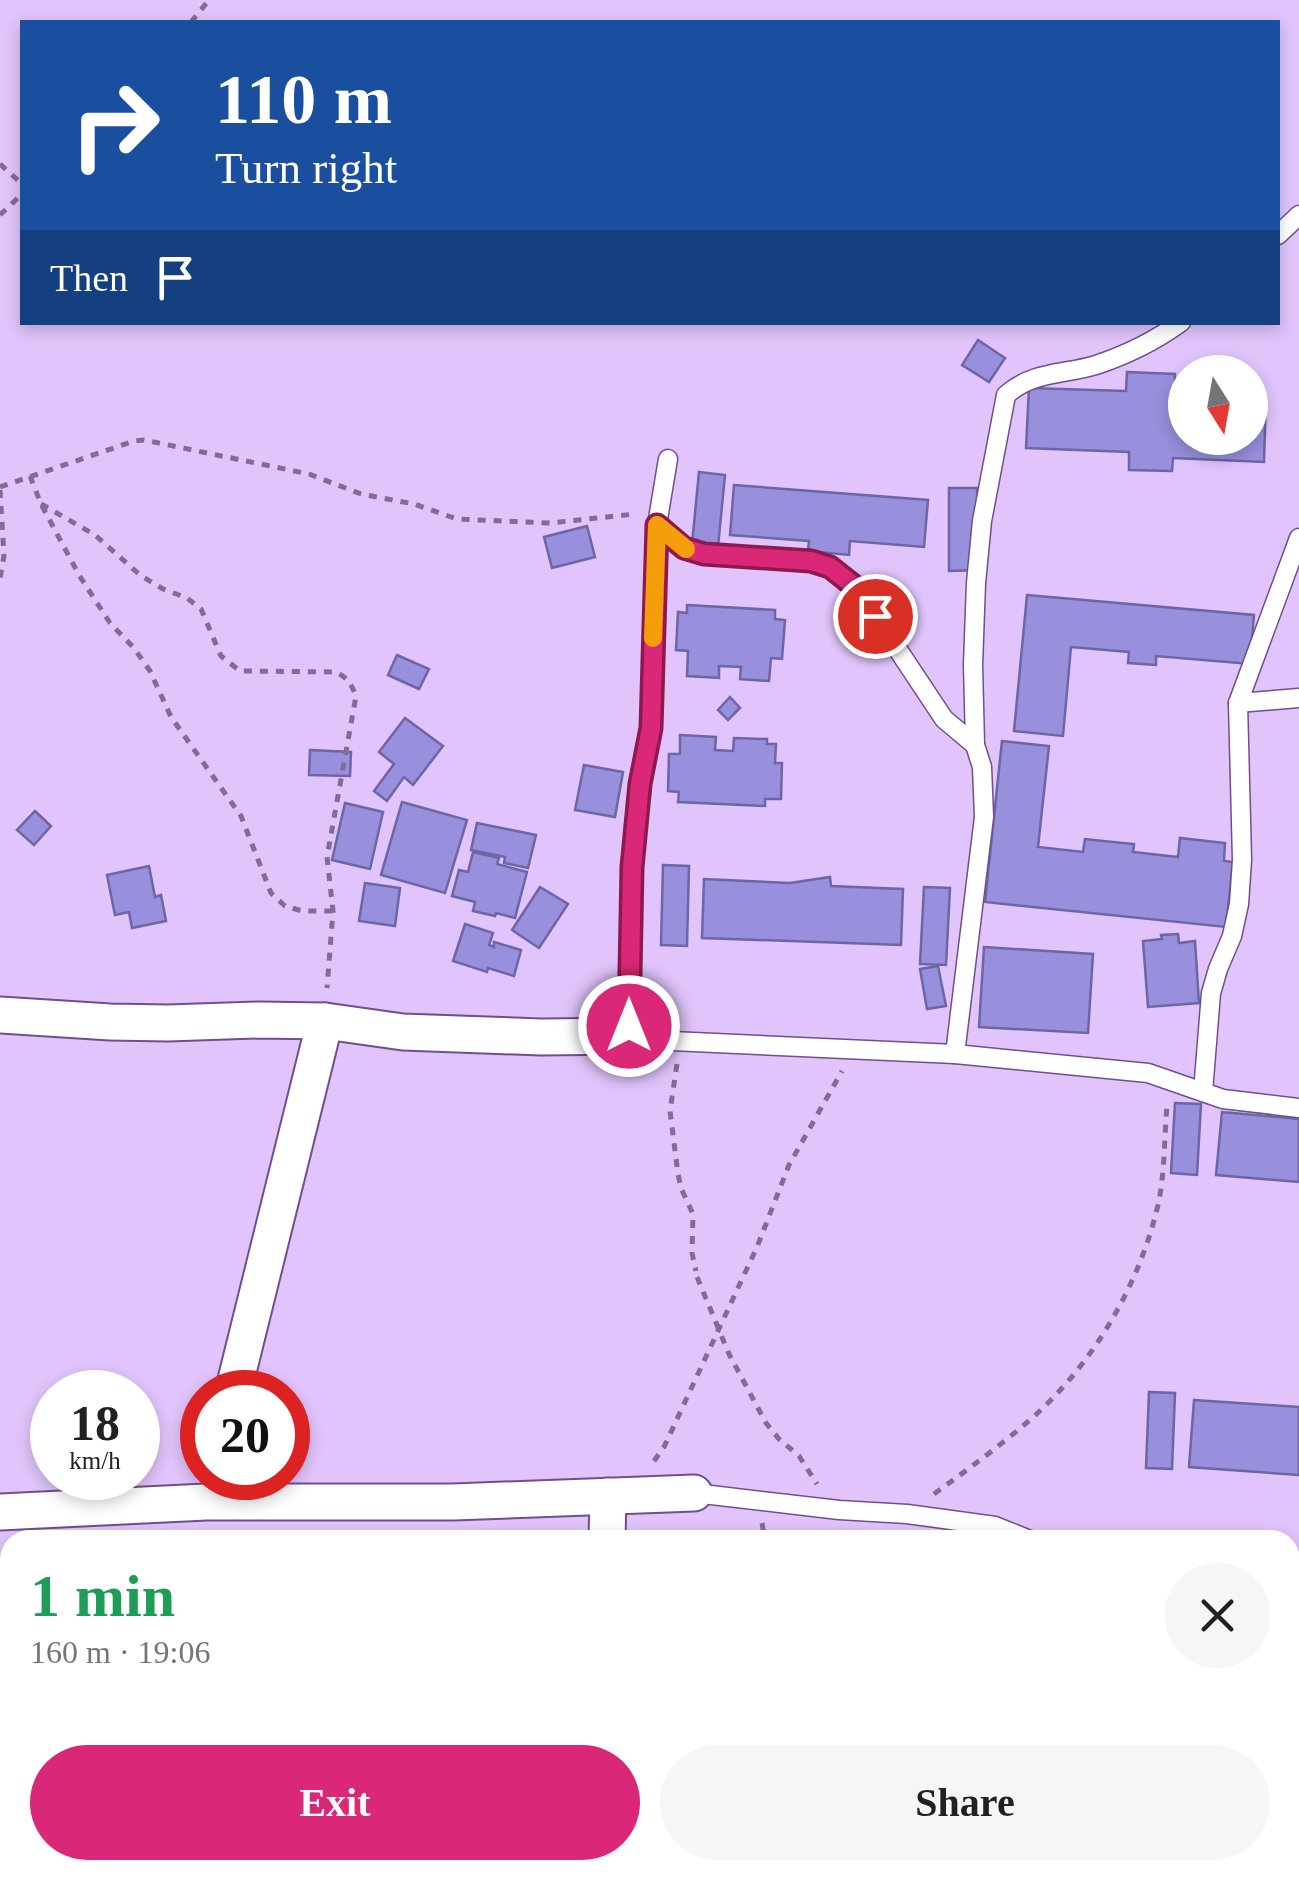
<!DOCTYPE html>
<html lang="en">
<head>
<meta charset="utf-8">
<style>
  body { margin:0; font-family:"Times New Roman",serif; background:#f6f6f6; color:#202124; height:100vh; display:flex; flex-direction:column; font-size:38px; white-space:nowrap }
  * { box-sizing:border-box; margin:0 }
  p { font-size:32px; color:#757577 }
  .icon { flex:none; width:55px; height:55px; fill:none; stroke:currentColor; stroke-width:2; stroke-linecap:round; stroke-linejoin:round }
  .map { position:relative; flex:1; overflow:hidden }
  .drawer { position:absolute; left:0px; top:1530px; width:1300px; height:350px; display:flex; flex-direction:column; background:#fff; border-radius:30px 30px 0 0; box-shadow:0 5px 15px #0003 }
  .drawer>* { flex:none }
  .hud { position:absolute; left:20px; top:20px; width:1260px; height:305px; border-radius:0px; box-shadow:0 5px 15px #0003; background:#1a4fa0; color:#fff; overflow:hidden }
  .needle { width:65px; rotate:169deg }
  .tools { position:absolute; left:1168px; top:355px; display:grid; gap:20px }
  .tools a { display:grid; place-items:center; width:100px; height:100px; border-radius:50%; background:#fff; box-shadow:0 5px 15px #0003; font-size:50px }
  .speed { position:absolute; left:30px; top:1370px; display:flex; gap:20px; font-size:50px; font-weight:700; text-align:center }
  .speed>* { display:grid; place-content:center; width:130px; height:130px; border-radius:50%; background:#fff; box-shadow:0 5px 15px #0003; line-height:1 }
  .speed small { font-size:25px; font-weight:400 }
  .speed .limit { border:15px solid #d22; background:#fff; color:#111 }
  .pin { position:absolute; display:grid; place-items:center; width:85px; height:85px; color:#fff; margin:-42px; border:5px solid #fff; border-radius:50%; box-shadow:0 2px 10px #0007 }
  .me { position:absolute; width:110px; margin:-55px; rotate:0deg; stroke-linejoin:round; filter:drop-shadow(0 0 8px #0008) }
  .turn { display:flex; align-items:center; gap:35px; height:210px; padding:0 30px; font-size:45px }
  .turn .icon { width:130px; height:130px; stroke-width:2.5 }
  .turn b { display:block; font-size:70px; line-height:85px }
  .then { display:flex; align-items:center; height:95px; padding:0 30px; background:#0003; gap:20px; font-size:38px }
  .round { display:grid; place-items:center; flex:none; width:105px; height:105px; border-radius:52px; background:#f6f6f6 }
  .head { display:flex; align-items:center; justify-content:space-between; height:170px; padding:0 30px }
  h1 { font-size:60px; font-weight:800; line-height:75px; color:#1e9e55 }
  .cta { display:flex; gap:20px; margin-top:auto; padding:20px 30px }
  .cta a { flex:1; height:115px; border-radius:60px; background:#db2777; color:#fff; font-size:40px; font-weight:800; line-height:115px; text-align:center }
  .cta a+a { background:#f6f6f6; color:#202124 }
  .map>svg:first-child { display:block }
  .building { fill:#988fdd; stroke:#6d65a6; stroke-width:2.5 }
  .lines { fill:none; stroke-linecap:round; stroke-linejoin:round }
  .service-casing { stroke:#704f8c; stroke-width:21 }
  .minor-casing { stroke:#704f8c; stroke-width:39 }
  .path { stroke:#816c94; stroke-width:5; stroke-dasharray:8 8; stroke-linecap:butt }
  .service { stroke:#fff; stroke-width:18 }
  .minor { stroke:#fff; stroke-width:35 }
  .route-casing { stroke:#8e194d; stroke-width:25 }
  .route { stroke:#db2777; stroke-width:18 }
  .slow { stroke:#f59e0b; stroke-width:18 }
</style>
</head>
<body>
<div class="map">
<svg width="1299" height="1880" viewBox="0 0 1299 1880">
  <rect width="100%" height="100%" fill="#e0c4fb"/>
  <!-- building -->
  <g class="building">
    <polygon points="978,340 1005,358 989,382 962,365"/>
    <polygon points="1127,372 1175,374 1175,396 1185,396 1185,438 1250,438 1250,399 1266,399 1264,462 1173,458 1172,471 1129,470 1129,452 1026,448 1029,388 1126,391"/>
    <polygon points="699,472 725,475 718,547 692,544"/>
    <polygon points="734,485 928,500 924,547 850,541 849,555 808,551 809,541 730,535"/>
    <polygon points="949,488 977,488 979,570 949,571"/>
    <polygon points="587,526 595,557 552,568 544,537"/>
    <polygon points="1027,595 1254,615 1250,664 1156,656 1156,665 1128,663 1129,652 1071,647 1063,736 1014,731"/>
    <polygon points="687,605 775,610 775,619 785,620 782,659 771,658 769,681 740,679 741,667 719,666 719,678 687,676 688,651 676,650 678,612 687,613"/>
    <polygon points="397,655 429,669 419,689 388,675"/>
    <polygon points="730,697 740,708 728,720 718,710"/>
    <polygon points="405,718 443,746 413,785 404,777 387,801 374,791 394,764 379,752"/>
    <polygon points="680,735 716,737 715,750 733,751 734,738 767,739 767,744 776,744 775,763 782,763 781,799 765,799 765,806 678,802 679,792 668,791 669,754 680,754"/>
    <polygon points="1002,741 1049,746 1038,847 1083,852 1085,839 1134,844 1133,852 1178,857 1180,838 1225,843 1224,861 1233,862 1226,927 985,902"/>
    <polygon points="310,750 351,752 350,776 309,775"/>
    <polygon points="584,765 623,772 615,817 575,810"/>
    <polygon points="402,802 467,820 445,893 381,875"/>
    <polygon points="345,803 383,812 370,869 332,860"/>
    <polygon points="35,811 51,826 34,845 17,830"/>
    <polygon points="477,823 536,835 528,868 504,863 505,857 471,850"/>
    <polygon points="473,852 499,858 497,864 527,872 515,918 496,913 495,916 473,911 475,902 452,896 459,870 468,872"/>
    <polygon points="663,865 689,866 687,946 661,945"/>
    <polygon points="149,866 155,897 161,895 166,921 132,928 129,912 115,915 107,875"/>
    <polygon points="830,877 831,886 903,889 901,945 702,938 704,879 790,883"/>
    <polygon points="365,883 400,888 395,926 359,921"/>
    <polygon points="540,887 568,904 539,948 512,930"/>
    <polygon points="924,887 950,888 946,965 920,964"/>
    <polygon points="465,924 493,933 489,945 494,947 494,942 521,950 514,976 488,968 487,972 453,961"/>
    <polygon points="1178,934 1179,943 1195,941 1199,1003 1148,1007 1143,941 1162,939 1161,935"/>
    <polygon points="984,947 1093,954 1088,1033 979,1027"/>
    <polygon points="938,966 946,1006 927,1009 920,969"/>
    <polygon points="1175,1103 1201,1104 1197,1175 1171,1173"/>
    <polygon points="1222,1112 1299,1119 1299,1182 1216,1175"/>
    <polygon points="1149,1392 1175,1393 1172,1469 1146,1468"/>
    <polygon points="1194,1400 1299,1407 1299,1475 1189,1467"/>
  </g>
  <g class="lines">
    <!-- service casing -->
    <g class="service-casing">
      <g id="service">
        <polyline points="1278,235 1299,215"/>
        <polyline points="668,459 657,525 651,728 640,784 632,867 628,1004 630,1036 650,1040 955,1054 1148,1073 1223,1099 1299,1108"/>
        <polyline points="657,525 684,548 704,554 811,561 830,567 855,585 944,719 975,745 982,767 984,817 955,1054"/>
        <polyline points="1238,703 1299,698"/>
        <path d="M975,745L973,665L976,583L982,521L1006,395C1033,371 1063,375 1096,365C1126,355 1155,341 1181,322"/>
        <polyline points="1203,1092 1211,993 1218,969 1232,936 1239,904 1242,860 1238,703 1299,538"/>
        <polyline points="694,1493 839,1510 907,1514 995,1526 1030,1540"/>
        <polyline points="1290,1580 1299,1580"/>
      </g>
    </g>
    <!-- minor casing -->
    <g class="minor-casing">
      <g id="minor">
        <polyline points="0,1015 110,1022 168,1023 259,1020 325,1021 403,1032 541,1037 632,1036"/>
        <polyline points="233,1392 325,1021"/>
        <polyline points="0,1512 206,1502 453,1502 694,1493"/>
        <polyline points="607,1540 608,1496"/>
        <polyline points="613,1880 614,1870"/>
      </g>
    </g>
    <!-- path -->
    <g class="path">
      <polyline points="191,22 209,0"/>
      <polyline points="0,164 22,184"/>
      <polyline points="0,215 22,194"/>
      <polyline points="30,476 41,504 79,575 110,623 134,648 150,671 171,717 241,816 271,893 285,906 302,911 332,911"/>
      <polyline points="0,487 134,441 144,440 309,474 361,494 414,504 457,519 550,523 635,514"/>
      <polyline points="0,490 4,556 0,578"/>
      <path d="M41,504L95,535L140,575L163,589L187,598L201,609L221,656L240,671L336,672C348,678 351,684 356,696L327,857L333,911L327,988"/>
      <polyline points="677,1064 670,1111 678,1174 681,1188 693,1214 692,1253 696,1271"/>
      <polyline points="697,1277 729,1354 766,1423 779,1439 799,1456 817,1484"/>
      <polyline points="654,1461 664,1447 757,1247 789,1165 842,1071"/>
      <path d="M934,1494C967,1470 1000,1446 1031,1419C1093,1364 1139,1286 1158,1205C1165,1174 1164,1139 1167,1106"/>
      <polyline points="762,1523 765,1540"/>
      <polyline points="736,1880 736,1870"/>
    </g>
    <!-- service -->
    <use href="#service" class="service"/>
    <!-- minor -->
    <use href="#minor" class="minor"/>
  </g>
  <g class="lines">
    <!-- route casing -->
    <g class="route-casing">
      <polyline id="route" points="629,1026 632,867 640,784 651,728 657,525 684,548 704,554 811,561 830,567 854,586 875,616"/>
    </g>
    <!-- route -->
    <use href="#route" class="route"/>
    <!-- slow -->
    <polyline class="slow" points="653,638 657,525 686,549"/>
  </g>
</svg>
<div class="tools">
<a><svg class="needle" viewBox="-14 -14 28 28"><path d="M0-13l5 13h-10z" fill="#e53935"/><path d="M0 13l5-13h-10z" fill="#757577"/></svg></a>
</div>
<div class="speed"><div>18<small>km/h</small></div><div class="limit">20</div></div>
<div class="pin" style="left:875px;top:616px;background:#d93025"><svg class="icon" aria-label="arrive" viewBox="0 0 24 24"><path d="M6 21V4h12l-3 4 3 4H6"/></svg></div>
<svg class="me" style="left:629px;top:1026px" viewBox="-20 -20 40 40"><circle r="17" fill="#db2777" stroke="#fff" stroke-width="3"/><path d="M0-11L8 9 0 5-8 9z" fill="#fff"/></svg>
<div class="hud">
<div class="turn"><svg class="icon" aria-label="right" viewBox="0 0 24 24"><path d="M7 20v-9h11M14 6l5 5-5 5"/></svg><div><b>110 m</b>Turn right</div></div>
<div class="then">Then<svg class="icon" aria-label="arrive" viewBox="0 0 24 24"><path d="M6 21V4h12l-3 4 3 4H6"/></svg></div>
</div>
<section class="drawer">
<div class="head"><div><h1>1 min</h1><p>160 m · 19:06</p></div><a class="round"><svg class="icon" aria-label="close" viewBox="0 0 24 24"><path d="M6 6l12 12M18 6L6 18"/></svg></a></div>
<div class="cta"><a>Exit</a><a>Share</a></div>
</section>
</div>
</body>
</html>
